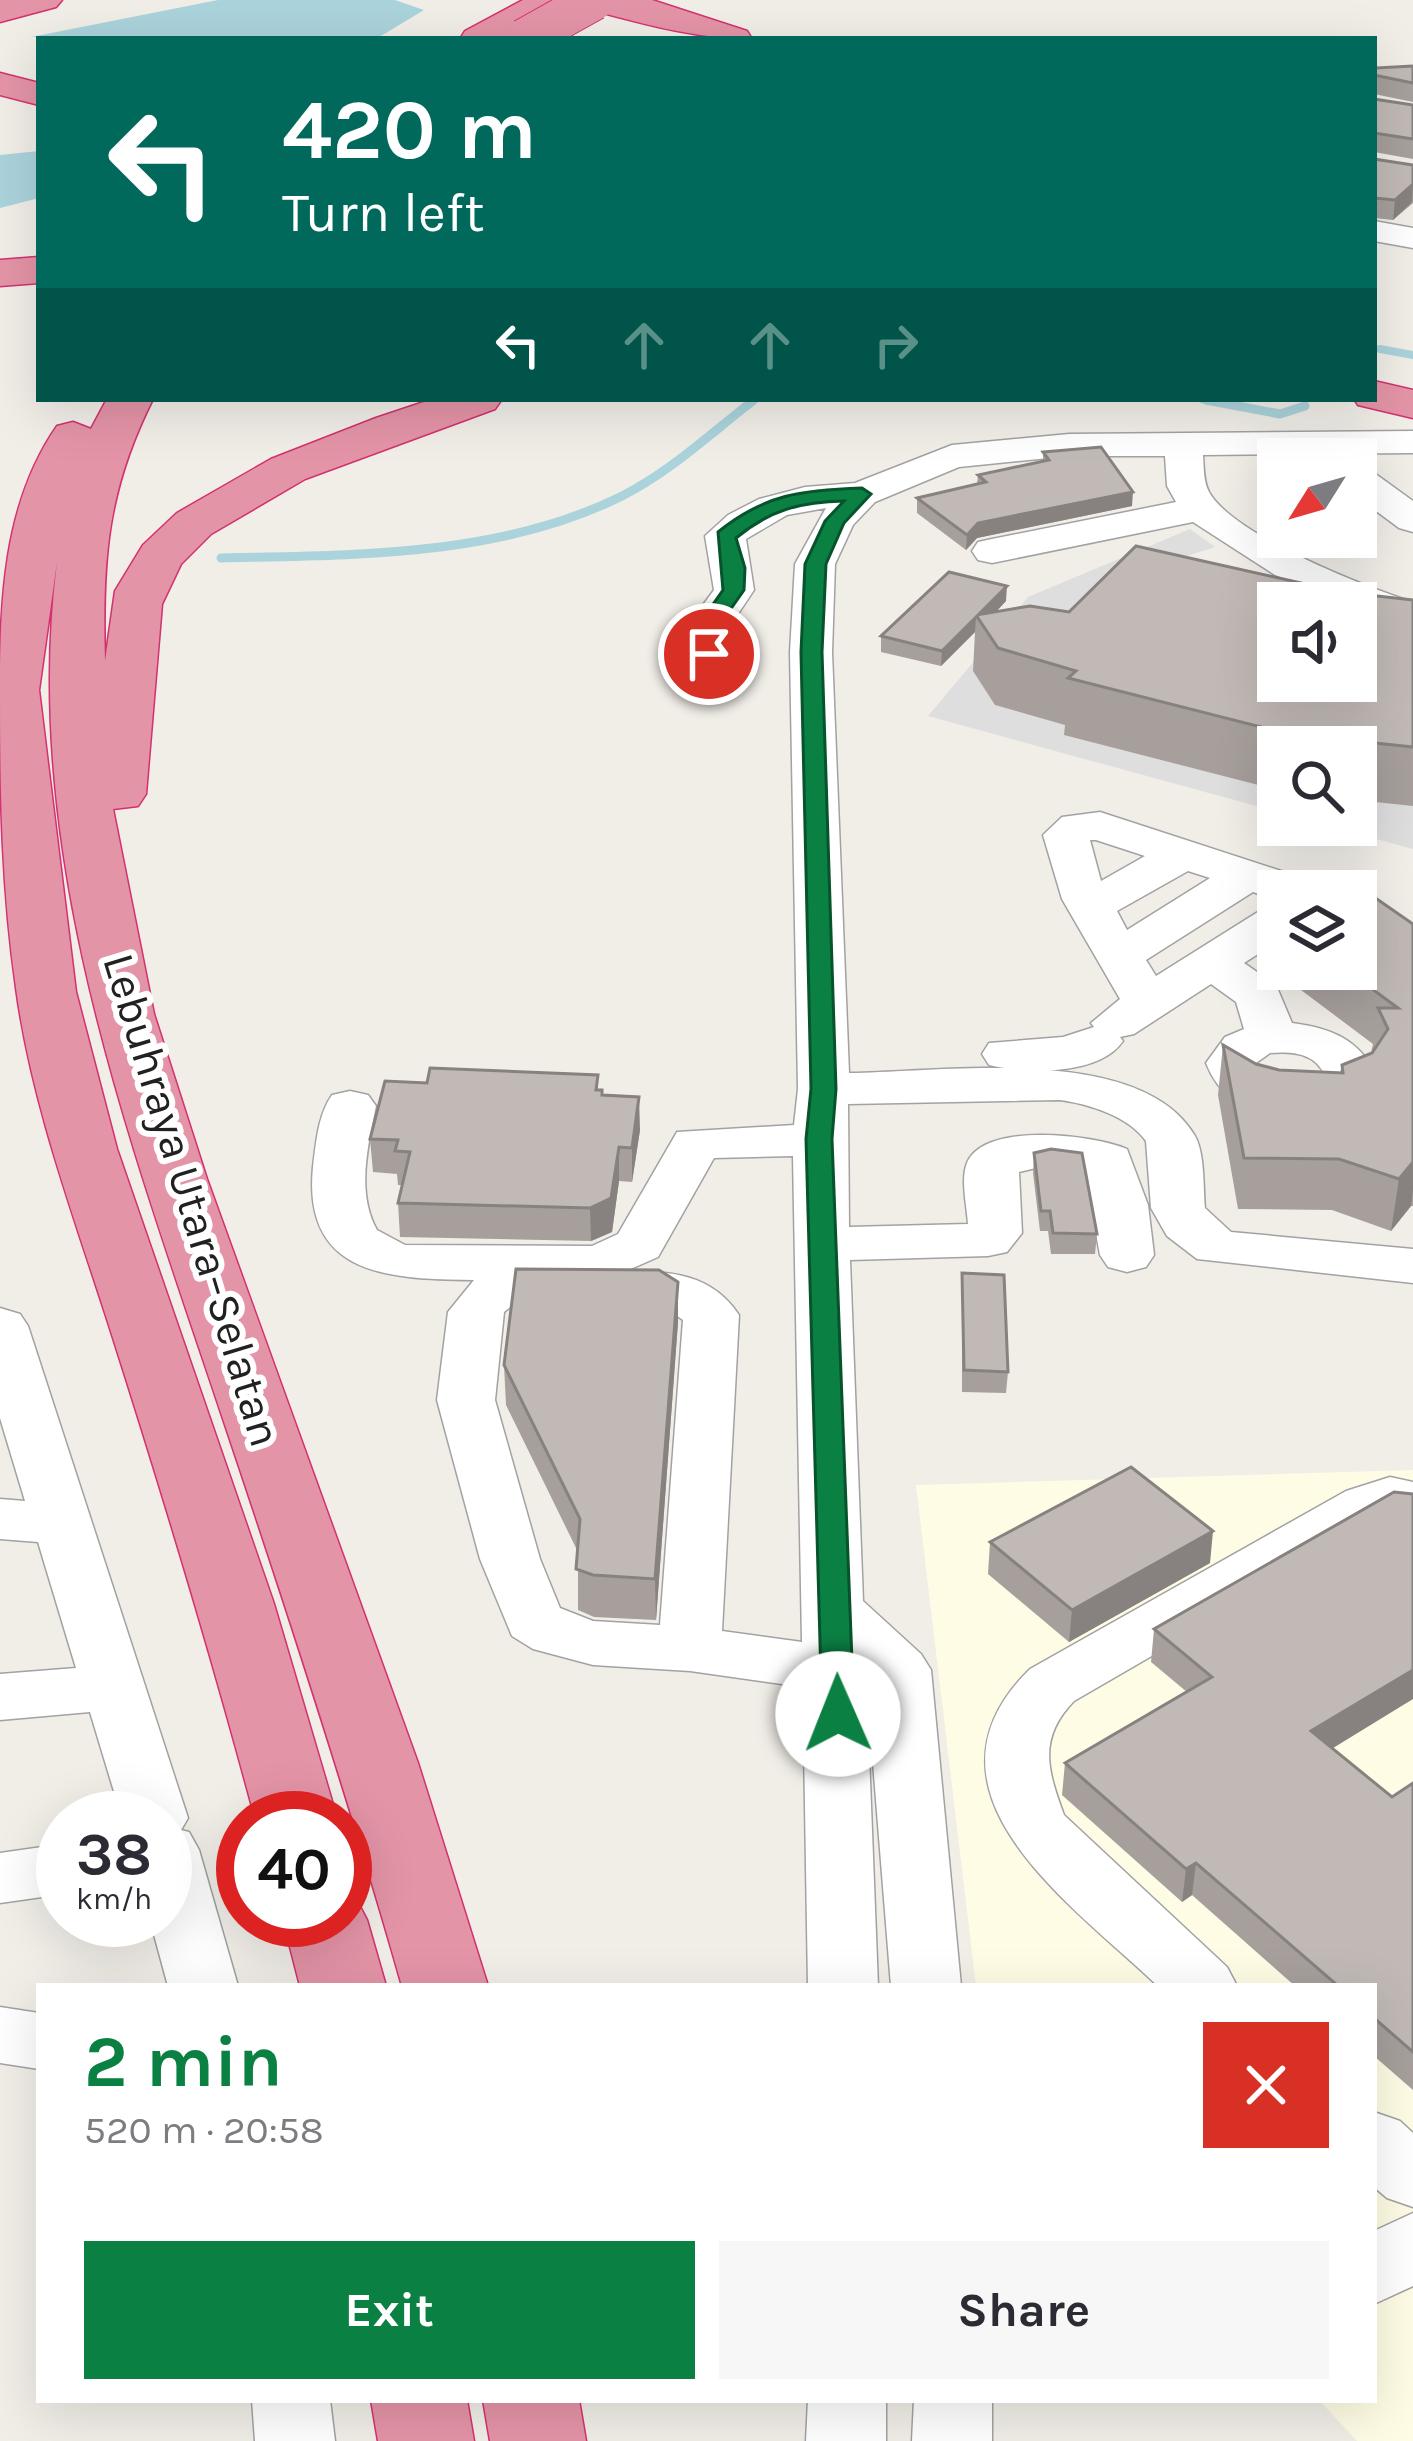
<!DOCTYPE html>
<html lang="en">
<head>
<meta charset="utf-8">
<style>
  body { margin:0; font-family:Karla,sans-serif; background:#f7f7f7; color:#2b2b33; height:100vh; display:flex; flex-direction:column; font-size:45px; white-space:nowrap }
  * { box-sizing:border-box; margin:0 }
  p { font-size:39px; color:#7c7c81 }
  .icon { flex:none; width:66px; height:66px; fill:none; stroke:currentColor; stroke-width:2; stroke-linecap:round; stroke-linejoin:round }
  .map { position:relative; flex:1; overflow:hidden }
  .drawer { position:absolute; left:36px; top:1983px; width:1341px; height:420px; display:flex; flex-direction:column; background:#fff; border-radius:0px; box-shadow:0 12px 48px #0002 }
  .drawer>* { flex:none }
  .hud { position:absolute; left:36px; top:36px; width:1341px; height:366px; border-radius:0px; box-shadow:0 12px 48px #0002; background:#00695c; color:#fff; overflow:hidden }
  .needle { width:78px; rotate:233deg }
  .tools { position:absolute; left:1257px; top:438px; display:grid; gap:24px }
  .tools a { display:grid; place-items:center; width:120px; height:120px; border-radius:0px; background:#fff; box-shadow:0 12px 48px #0002; font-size:60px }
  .speed { position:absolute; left:36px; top:1791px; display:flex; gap:24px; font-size:60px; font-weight:700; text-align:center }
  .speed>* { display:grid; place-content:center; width:156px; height:156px; border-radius:50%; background:#fff; box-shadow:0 12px 48px #0002; line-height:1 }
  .speed small { font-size:30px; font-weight:400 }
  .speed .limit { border:18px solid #d22; background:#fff; color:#111 }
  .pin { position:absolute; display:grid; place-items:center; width:102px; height:102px; color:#fff; margin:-51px; border:6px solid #fff; border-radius:50%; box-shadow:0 3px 12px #0007 }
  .me { position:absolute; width:132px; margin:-66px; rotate:359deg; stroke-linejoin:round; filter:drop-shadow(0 0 9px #0008) }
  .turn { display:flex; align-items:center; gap:42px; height:252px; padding:0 48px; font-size:54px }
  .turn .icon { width:156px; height:156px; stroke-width:2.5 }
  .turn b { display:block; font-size:84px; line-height:102px }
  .lanes { display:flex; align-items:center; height:114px; padding:0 48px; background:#0003; justify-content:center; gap:60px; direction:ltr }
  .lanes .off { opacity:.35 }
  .round { display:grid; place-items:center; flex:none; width:126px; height:126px; border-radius:0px; background:#f7f7f7 }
  .summary { display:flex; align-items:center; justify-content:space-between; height:204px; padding:0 48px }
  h1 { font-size:72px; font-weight:700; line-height:90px; color:#0b8043 }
  .primary-button { display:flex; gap:24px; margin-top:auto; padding:24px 48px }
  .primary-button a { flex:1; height:138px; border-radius:0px; background:#0b8043; color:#fff; font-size:48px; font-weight:700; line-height:138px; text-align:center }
  .primary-button a+a { background:#f7f7f7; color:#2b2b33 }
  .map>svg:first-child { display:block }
  .residential { fill:#dfdede }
  .education { fill:#fefce4 }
  .water { fill:#abd3dc }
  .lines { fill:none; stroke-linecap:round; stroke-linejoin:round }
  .stream-far1 { stroke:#abd3dc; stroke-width:8 }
  .stream { stroke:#abd3dc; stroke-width:9 }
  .minor-casing { stroke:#a2a2a2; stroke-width:3 }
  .highway-casing { stroke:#d33170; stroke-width:3 }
  .minor { fill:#fff; fill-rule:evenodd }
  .highway { fill:#e494a7; fill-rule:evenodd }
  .highway-bridge-casing { stroke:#d33170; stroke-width:42; stroke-linecap:butt }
  .highway-bridge { stroke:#e494a7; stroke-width:40 }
  .wall { fill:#a69f9c }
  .shaded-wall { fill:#87827f }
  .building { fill:#c1b9b5; stroke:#87827f; stroke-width:3; fill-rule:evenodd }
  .route { fill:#0b8043; stroke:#07532c; stroke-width:3 }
  .labels { text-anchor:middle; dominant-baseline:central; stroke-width:12; stroke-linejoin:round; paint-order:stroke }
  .street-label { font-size:45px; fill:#212121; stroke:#fff }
</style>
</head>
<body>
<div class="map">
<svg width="1413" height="2441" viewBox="0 0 1413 2441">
  <rect width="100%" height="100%" fill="#f1eee8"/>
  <!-- residential -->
  <polygon class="residential" points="1190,529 1215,547 1125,576 1278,681 1356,681 1413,629 1413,849 1325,825 1356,825 1356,747 1278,747 1278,812 928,716 1028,597"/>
  <!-- education -->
  <polygon class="education" points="1413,1470 1413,2441 1357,2441 1319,2400 1374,2400 1374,1986 976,1986 916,1485"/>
  <!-- water -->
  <g class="water">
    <polygon points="218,0 395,0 424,10 376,39 31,37"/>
    <polygon points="39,151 39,198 0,208 0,155"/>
  </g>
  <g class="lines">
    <!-- stream-far1 -->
    <g class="stream-far1">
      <polyline points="1380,349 1413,355"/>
      <polyline points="1202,399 1222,403"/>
      <polyline points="750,403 755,399"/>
    </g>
    <!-- stream -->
    <g class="stream">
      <polyline points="1206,400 1280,414 1305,406"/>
      <path d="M221,558C354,555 498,557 620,497C669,473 711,433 754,400"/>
    </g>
    <!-- minor casing -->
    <g class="minor-casing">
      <g id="minor">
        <polygon points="1374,221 1413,228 1413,248 1374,241"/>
        <path d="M1413,431V453L1203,455C1204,467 1203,481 1209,492C1233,535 1365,587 1413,602V628L1275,575L1193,522L992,563L978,560L972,551L978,542L992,539L1176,502L1167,486L1165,456H1069L959,467L875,502L853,525L835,564L832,652L849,1073C943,1072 1141,1043 1195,1136C1205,1154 1203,1187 1205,1208L1231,1232L1413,1249V1283L1197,1259L1167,1236L1151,1208L1146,1141C1128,1116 1089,1104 1060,1100L848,1104L849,1227L968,1224C967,1208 961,1182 966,1166C979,1120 1095,1135 1127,1149L1148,1205L1154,1255L1146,1267L1127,1272L1108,1267L1100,1255L1084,1169L1049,1165L1019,1172L1022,1233L1007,1252L988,1256L850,1260L863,1601L921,1654L931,1670L961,1986H891L866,1676L878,1986H808L803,1687L690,1671L593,1665L533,1649L512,1636L480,1559L437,1400L448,1312L474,1280C391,1279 302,1277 313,1167C316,1143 318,1115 332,1095L350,1091L368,1095L376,1106C368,1145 356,1193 377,1230L405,1245L592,1246L618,1234L677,1132L794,1125L798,1089L790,652L795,564L826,508L787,515L746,539L754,590L734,620L727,687L721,696L706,700L691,696L685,687L692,620L714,590L705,536L728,515L759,499L805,487L855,483L952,445L1069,434ZM793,1156L802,1642L722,1631L739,1315C712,1274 671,1271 626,1271L658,1257L714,1158ZM514,1304L661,1305L683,1320L660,1625L593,1621L560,1608L540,1559L495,1400L504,1312Z"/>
        <polygon points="1356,466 1370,470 1413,501 1413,532 1399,528 1356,496"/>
        <path d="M1100,812L1312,881L1319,891H1278V901L1253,892L1146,960L1156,976L1261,910L1278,906V941L1244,963L1276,985L1292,1023C1331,1028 1359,1039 1377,1076L1363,1099C1309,1127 1231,1128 1206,1063L1225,1037L1244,1029L1236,1002L1211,984L1134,1034L1120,1037L1123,1041C1099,1076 1026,1074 989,1065L982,1054L989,1043L1063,1037L1094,1027L1091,1023L1120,999L1062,899L1043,835L1062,817ZM1090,840H1096L1145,856L1101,881ZM1188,871L1210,878L1127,930L1117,911ZM1270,1053C1292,1051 1316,1053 1325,1076C1303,1093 1268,1092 1256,1063Z"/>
        <polygon points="0,1308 20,1314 28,1326 188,1818 181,1830 189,1832 199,1850 238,1986 168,1986 150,1920 165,1920 165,1818 122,1818 90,1712 0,1720 0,1674 76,1668 38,1542 0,1539 0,1499 25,1501 0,1418"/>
        <path d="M1390,1477L1413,1482V1522L1388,1519L1074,1701C1038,1738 1047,1769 1064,1815L1227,1967L1237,1986H1158C1072,1904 905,1791 1030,1669L1346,1491Z"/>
        <polygon points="63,1844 63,1894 0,1903 0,1853"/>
        <polygon points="0,2007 39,2013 39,2069 0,2063"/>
        <polygon points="1374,2112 1400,2121 1413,2133 1413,2207 1387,2198 1374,2187"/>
        <polygon points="1413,2213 1413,2286 1374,2304 1374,2231"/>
        <polygon points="252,2400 330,2400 335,2441 255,2441"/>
        <polygon points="808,2400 886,2400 886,2441 806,2441"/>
        <polygon points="914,2400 992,2400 992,2441 912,2441"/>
      </g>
    </g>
    <!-- highway casing -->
    <g class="highway-casing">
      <g id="highway">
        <polygon points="0,0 62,0 56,7 0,22"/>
        <polygon points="523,0 567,0 505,39 460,39 465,31"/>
        <path d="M574,0H652L747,31L752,39C693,39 637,22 580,7Z"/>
        <polygon points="0,73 39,83 39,105 0,95"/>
        <polygon points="39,257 39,283 0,286 0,260"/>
        <polygon points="1374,381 1413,390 1413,418 1358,405 1354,399 1374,399"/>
        <path d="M107,399H153C107,490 102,561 105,661L115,591L143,545L177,513L271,459L376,418L433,399H502L495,409L305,479L211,534L181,564L162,604L146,794L138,806L113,809L154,1014L207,1179L418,1763L488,1986H402C347,1793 285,1603 221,1413C130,1140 21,855 57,562L39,690L76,992L117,1149L274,1604L337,1818H255C212,1657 164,1498 113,1338C77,1224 32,1107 16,988C2,891 0,795 0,698C0,605 2,505 57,426L73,422L91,429Z"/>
        <polygon points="345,1894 355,1897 367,1920 386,1986 300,1986 283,1920 345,1920"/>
        <polygon points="371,2400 467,2400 474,2441 378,2441"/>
        <polygon points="483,2400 579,2400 586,2441 490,2441"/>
      </g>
    </g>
    <!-- minor -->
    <use href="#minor" class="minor"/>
    <!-- highway -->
    <use href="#highway" class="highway"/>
    <!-- highway-bridge casing -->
    <g class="highway-bridge-casing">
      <polyline id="highway-bridge" points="524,39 594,0"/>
    </g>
    <!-- highway-bridge -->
    <use href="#highway-bridge" class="highway-bridge"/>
  </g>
  <!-- wall -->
  <g class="wall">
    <polygon points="1374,64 1376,68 1413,66 1413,102 1374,94"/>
    <polygon points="1374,99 1413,105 1413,159 1374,152"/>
    <polygon points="1374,159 1413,165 1413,203 1393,220 1374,218"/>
    <polygon points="1043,452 1132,506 977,538 966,550 917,513 917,498 977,484 978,475 1043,462"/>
    <polygon points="1341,592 1413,600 1413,806 1356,800 1356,747 1278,747 1278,790 1064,735 1065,725 995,705 973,671 975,632 941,666 881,652 881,636 1006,601 996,612 1069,612"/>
    <polygon points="1278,916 1278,969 1356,969 1413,924 1413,1206 1411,1206 1391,1231 1332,1210 1238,1209 1218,1095 1223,1045 1256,1064 1279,1070 1340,1073 1342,1065 1371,1053 1373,1044 1269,966 1275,918"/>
    <polygon points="598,1075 598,1090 640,1130 632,1182 619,1181 612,1232 591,1241 400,1237 398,1203 402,1185 398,1185 397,1174 373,1172 370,1139 427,1083"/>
    <polygon points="1034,1153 1097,1234 1095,1254 1051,1254 1048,1231 1040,1231 1033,1173"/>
    <polygon points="962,1273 1008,1372 1006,1393 962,1392"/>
    <polygon points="678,1282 678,1322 656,1620 594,1617 578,1610 578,1552 506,1405 504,1365"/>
    <polygon points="990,1542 1210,1563 1069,1642 988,1574"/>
    <polygon points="1154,1629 1332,1748 1392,1797 1413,1783 1413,2090 1374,2056 1374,1986 1295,1986 1192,1895 1182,1902 1062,1795 1065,1763 1187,1692 1151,1662"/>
  </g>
  <!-- shaded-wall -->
  <g class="shaded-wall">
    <polygon points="1413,184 1412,202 1393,220 1395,200"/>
    <polygon points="1133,492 1132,506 977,538 966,550 967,535 978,523"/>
    <polygon points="1007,586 1006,601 983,625 977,616"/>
    <polygon points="976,616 975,632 941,666 942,651"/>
    <polygon points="639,1097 640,1130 632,1182 632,1148"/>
    <polygon points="619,1147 619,1181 612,1232 591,1241 590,1208"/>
    <polygon points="1413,1162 1413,1190 1411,1206 1391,1231 1399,1179"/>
    <polygon points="678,1282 678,1322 656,1620 655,1579"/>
    <polygon points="1213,1531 1210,1563 1069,1642 1072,1610"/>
    <polygon points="1413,1670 1413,1699 1307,1764 1311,1731"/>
    <polygon points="1196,1863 1192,1895 1182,1902 1186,1869"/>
  </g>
  <!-- building -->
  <g class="building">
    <polygon points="1374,64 1376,68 1413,66 1413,83 1374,75"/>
    <polygon points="1374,99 1413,105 1413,139 1374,133"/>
    <polygon points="1374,159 1413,165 1413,184 1395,200 1374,198"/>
    <polygon points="1325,445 1330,459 1286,459 1281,446"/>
    <polygon points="1101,447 1133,492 978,523 967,535 917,498 986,482 978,475 1049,460 1043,452"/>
    <path d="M1136,546L1341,592L1413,600V747L1289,734L1068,678L1076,671L998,648L976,615L1030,606L1069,612ZM1278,603H1356V681H1278Z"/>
    <polygon points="949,572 1007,586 942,651 881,636"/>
    <polygon points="1361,888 1413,924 1413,1162 1399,1179 1339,1159 1244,1158 1223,1045 1256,1064 1279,1070 1343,1073 1342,1065 1372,1053 1388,1029 1378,1008 1398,1008 1345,969 1356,969 1356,891 1352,891"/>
    <polygon points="430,1068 598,1075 596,1090 602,1090 602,1095 639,1097 632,1148 619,1147 611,1198 590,1208 398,1203 410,1152 395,1151 398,1140 370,1139 385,1081 427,1083"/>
    <polygon points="1051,1149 1082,1153 1097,1234 1053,1233 1050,1211 1041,1211 1034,1153"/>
    <polygon points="516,1269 659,1270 678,1282 655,1579 593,1575 576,1569 580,1519 504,1365"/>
    <polygon points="962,1273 1004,1275 1008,1372 964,1370"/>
    <polygon points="1131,1467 1213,1531 1072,1610 990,1542"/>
    <polygon points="1394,1492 1413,1494 1413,1670 1311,1731 1392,1797 1413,1783 1413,2052 1374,2018 1374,1986 1338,1986 1196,1863 1186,1869 1065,1763 1212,1677 1154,1629"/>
  </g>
  <!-- route -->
  <path class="route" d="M862,488L871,494L844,523L826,564L822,652L836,1089L832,1139L854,1714L850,1722H827L822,1714L806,1139L811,1089L801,652L805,564L825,521L844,501C800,502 770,510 736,538L745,568L744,590L723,620L717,659L709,660L699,654L702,620L723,590L718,532C765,494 802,490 862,488Z"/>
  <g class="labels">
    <!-- street labels -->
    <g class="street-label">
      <text transform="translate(192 1200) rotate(73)">Lebuhraya Utara–Selatan</text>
    </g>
  </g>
</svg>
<div class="tools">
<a><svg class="needle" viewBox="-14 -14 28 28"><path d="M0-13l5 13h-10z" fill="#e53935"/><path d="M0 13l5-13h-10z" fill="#7c7c81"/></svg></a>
<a><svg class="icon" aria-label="sound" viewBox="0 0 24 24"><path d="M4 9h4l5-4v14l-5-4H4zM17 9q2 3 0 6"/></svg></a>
<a><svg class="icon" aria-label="search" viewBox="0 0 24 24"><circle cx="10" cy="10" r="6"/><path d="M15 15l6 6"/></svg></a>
<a><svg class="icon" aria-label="layers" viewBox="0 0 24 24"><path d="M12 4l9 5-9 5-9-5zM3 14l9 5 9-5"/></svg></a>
</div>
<div class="speed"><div>38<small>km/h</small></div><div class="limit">40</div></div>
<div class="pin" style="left:709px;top:654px;background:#d93025"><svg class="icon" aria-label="arrive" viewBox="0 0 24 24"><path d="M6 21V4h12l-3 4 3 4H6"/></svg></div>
<svg class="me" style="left:838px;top:1714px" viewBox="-20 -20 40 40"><circle r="19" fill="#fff"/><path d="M0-13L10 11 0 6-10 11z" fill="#0b8043"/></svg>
<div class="hud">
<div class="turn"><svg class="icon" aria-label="left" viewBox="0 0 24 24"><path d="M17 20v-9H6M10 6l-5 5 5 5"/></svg><div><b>420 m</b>Turn left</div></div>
<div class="lanes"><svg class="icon" aria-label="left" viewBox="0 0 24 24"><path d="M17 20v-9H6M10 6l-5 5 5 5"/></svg><svg class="icon off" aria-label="ahead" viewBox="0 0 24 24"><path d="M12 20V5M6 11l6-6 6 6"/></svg><svg class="icon off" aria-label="ahead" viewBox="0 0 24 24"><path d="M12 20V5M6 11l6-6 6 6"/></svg><svg class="icon off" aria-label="right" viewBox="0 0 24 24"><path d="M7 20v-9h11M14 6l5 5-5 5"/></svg></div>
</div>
<section class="drawer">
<div class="summary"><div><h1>2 min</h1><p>520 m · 20:58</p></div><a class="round" style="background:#d93025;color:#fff"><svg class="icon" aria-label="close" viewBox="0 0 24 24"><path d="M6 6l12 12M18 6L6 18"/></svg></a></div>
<div class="primary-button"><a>Exit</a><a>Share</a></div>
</section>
</div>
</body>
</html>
